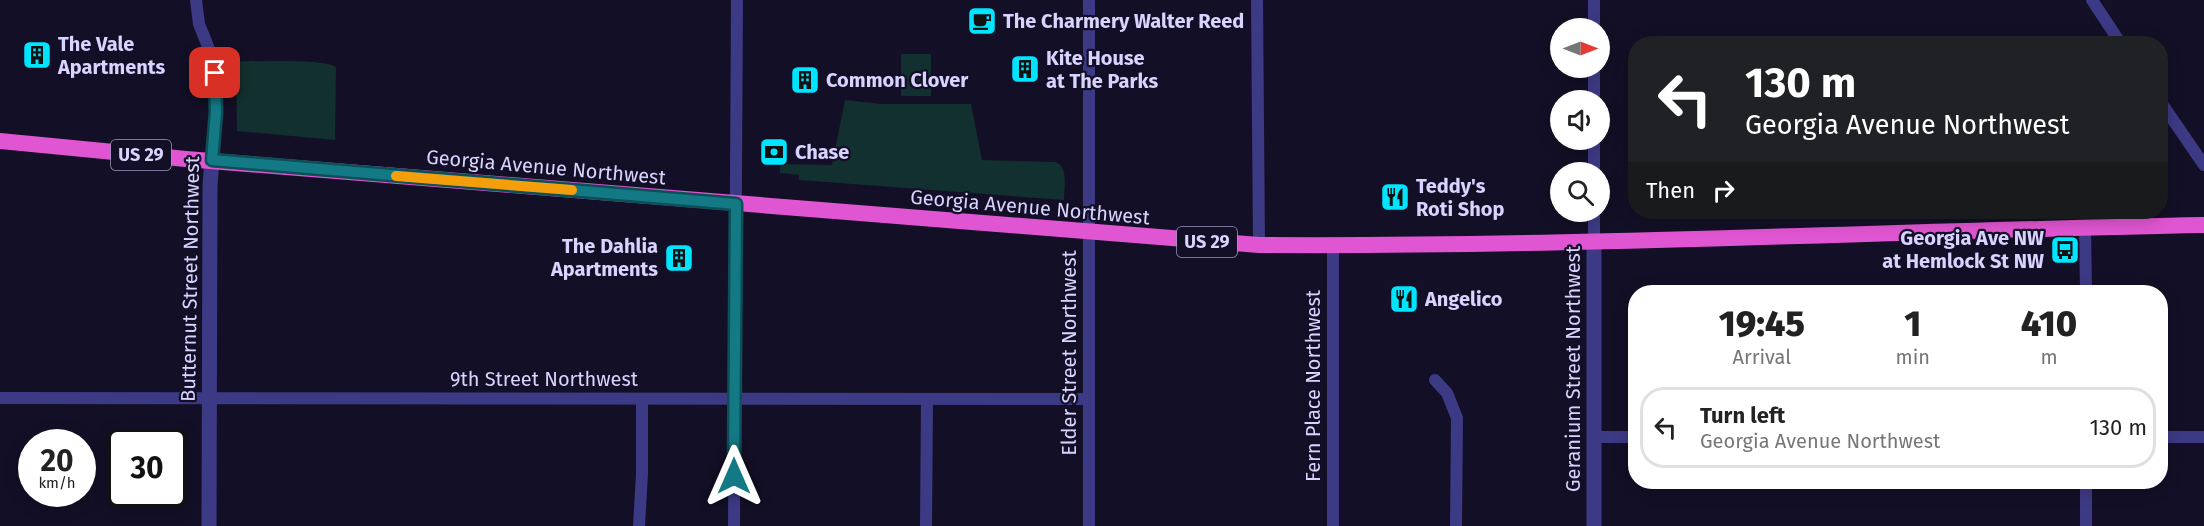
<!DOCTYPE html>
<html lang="en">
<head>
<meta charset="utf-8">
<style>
  body { margin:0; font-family:"Fira Sans",sans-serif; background:#f6f6f6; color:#222; height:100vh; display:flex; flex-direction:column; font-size:22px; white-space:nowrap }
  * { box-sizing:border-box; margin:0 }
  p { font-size:20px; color:#767676 }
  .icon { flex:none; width:33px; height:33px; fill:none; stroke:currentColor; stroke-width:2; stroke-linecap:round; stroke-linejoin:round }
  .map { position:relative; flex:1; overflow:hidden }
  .drawer { position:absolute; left:1628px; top:285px; width:540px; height:204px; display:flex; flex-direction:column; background:#fff; border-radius:24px; box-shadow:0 3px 15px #0003 }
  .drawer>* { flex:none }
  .banner { position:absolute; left:1628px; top:36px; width:540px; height:183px; border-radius:24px; box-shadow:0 3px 15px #0003; background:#202124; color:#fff; overflow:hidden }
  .needle { width:39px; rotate:90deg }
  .fabs { position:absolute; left:1550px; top:18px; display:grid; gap:12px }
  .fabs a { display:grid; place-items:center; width:60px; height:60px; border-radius:50%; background:#fff; box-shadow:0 3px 15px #0003; font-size:30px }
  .speed { position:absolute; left:18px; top:429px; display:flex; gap:12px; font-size:30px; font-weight:700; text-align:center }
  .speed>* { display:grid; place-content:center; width:78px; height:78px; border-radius:50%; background:#fff; box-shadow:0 3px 15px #0003; line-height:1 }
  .speed small { font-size:15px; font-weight:400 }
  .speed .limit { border:3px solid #111; border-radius:9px; background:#fff; color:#111 }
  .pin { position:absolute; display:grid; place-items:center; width:51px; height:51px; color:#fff; margin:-26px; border-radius:12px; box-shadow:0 3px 9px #0006 }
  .me { position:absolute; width:66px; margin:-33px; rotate:0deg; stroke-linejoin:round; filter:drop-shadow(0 0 4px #0008) }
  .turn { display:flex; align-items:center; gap:21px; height:126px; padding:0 18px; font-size:27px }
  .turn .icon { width:78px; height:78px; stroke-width:2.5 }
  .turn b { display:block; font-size:42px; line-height:51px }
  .then { display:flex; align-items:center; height:57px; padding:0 18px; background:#0003; gap:12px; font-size:22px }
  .eta { display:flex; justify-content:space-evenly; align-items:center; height:102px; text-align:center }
  .eta b { font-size:36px; font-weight:800; line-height:42px }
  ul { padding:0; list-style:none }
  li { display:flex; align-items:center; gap:18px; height:81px; margin:0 12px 9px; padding:0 6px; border:3px solid #e0e0e0; border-radius:24px }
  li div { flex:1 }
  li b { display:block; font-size:22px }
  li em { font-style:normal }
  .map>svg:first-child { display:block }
  .green { fill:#12302f }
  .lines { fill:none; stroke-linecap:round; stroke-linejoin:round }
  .minor { stroke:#3d3a85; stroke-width:12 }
  .tertiary { stroke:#3d3a85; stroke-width:15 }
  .trunk { stroke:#e055d1; stroke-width:16 }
  .route-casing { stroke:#0c4f56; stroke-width:15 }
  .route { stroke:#137a85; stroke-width:10 }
  .slow { stroke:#f59e0b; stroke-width:10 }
  .labels { text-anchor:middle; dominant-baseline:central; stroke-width:4.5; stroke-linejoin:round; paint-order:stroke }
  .shield { fill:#130f26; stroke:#9e99be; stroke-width:1.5 }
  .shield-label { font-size:18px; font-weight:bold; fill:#d9d4ff }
  .poi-label { font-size:20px; font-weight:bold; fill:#d9d4ff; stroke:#130f26; text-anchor:start }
  .street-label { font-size:20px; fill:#d9d4ff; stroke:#130f26 }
</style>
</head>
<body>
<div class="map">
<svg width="2204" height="526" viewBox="0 0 2204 526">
  <rect width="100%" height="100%" fill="#130f26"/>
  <!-- green -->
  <g class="green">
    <rect x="901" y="54" width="30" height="42"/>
    <path d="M236,61C256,62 322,58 336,67L335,140L237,131Z"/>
    <path d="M845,100L882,104H971L982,160L1055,162C1069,167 1064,187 1064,200L799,180V175L780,173V164L832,165Z"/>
  </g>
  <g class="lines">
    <!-- minor -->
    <g class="minor">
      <polyline points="196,0 199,24 215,64 216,112 212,161"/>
      <polyline points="1089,0 1089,526"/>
      <polyline points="1257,0 1259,245"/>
      <polyline points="1594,0 1594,28"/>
      <polyline points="2092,0 2121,44"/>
      <polyline points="1594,68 1594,100"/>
      <polyline points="2160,101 2204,165"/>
      <polyline points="1594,140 1594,172"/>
      <polyline points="1594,212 1594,242"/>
      <polyline points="2085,228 2086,292"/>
      <polyline points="1333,246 1333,526"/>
      <polyline points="1435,380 1447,393 1457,418 1456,526"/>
      <polyline points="0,398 1089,399"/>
      <polyline points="1594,437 1635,437"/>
      <polyline points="2160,437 2204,437"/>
      <polyline points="2086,482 2086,526"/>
      <polyline points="639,526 642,474 642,399"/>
      <polyline points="734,526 737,0"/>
      <polyline points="926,526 927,400"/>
    </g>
    <!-- tertiary -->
    <g class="tertiary">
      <polyline points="1594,242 1594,526"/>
      <polyline points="209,526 210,185 212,161"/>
    </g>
    <!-- trunk -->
    <path class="trunk" d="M0,141L186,159L1259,245C1574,247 1889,231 2204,225"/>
  </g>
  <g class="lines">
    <!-- route casing -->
    <g class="route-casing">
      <polyline id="route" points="215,73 216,112 212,160 736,204 734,476"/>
    </g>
    <!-- route -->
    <use href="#route" class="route"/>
    <!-- slow -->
    <polyline class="slow" points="396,176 572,190"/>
  </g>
  <!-- icons -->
  <defs>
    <g id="cafe-square" transform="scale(1.5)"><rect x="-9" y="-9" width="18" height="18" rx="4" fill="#00e5ff" stroke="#130f26"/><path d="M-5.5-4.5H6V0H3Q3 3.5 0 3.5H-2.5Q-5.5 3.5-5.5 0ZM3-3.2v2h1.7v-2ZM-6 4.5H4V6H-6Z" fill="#111"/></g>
    <g id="building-square" transform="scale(1.5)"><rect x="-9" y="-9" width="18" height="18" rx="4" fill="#00e5ff" stroke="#130f26"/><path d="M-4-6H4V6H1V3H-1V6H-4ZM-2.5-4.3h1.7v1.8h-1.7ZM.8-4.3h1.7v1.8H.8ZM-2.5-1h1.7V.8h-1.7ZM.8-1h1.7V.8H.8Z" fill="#111"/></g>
    <g id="bank-square" transform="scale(1.5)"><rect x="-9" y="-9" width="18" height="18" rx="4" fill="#00e5ff" stroke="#130f26"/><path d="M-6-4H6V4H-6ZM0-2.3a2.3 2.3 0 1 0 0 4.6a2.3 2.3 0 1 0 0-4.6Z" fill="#111"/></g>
    <g id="restaurant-square" transform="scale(1.5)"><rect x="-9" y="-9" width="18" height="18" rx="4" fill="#00e5ff" stroke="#130f26"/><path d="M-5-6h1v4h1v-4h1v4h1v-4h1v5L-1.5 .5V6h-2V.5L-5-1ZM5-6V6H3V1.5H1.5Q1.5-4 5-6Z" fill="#111"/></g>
    <g id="bus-square" transform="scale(1.5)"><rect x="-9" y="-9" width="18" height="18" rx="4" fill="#00e5ff" stroke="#130f26"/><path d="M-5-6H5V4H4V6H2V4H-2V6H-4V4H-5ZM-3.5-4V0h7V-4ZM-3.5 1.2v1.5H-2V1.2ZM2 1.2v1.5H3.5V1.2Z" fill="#111"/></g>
  </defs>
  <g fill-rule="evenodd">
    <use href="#cafe-square" x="982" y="21"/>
    <use href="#building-square" x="37" y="55"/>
    <use href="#building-square" x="1025" y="69"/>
    <use href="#building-square" x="805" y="80"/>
    <use href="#bank-square" x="774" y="152"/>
    <use href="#restaurant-square" x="1395" y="197"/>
    <use href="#bus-square" x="2065" y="250"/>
    <use href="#building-square" x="679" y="258"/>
    <use href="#restaurant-square" x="1404" y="299"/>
  </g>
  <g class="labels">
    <!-- shield labels -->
    <g class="shield">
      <rect x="111" y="140" width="60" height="30" rx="4.5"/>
      <rect x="1177" y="227" width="60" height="30" rx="4.5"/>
    </g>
    <g class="shield-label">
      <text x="141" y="155">US 29</text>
      <text x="1207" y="242">US 29</text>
    </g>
    <!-- poi labels -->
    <g class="poi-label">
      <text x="1003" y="21">The Charmery Walter Reed</text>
      <text x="58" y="44">The Vale<tspan x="58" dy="23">Apartments</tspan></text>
      <text x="1046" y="58">Kite House<tspan x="1046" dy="23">at The Parks</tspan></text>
      <text x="826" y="80">Common Clover</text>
      <text x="795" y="152">Chase</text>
      <text x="1416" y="186">Teddy's<tspan x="1416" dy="23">Roti Shop</tspan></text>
      <text x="2044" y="238" text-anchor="end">Georgia Ave NW<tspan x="2044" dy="23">at Hemlock St NW</tspan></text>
      <text x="658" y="246" text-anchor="end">The Dahlia<tspan x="658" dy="23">Apartments</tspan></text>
      <text x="1425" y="299">Angelico</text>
    </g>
    <!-- street labels -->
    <g class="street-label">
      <text transform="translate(546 167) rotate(5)">Georgia Avenue Northwest</text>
      <text transform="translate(1030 207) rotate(5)">Georgia Avenue Northwest</text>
      <text transform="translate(190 279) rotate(-89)">Butternut Street Northwest</text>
      <text transform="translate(1069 353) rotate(-90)">Elder Street Northwest</text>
      <text transform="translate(1573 369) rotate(-90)">Geranium Street Northwest</text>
      <text x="544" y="379">9th Street Northwest</text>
      <text transform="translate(1313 386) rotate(-90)">Fern Place Northwest</text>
    </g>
  </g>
</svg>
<div class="fabs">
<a><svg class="needle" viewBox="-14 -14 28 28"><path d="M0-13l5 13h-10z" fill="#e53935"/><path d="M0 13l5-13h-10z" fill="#767676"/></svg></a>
<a><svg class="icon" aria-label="sound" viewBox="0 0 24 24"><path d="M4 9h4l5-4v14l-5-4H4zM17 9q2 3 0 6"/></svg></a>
<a><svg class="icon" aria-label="search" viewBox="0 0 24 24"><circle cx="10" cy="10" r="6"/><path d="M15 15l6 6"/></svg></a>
</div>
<div class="speed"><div>20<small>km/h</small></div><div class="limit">30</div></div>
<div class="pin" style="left:215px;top:73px;background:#d93025"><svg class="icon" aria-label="arrive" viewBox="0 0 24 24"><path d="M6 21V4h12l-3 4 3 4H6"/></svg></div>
<svg class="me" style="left:734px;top:476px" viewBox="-20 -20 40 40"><path d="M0-17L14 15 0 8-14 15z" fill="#137a85" stroke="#fff" stroke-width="4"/></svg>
<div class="banner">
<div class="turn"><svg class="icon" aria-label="left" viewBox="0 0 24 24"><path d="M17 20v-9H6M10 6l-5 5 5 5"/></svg><div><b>130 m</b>Georgia Avenue Northwest</div></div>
<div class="then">Then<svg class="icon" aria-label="right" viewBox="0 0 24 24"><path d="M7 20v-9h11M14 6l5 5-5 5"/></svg></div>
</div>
<section class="drawer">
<div class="eta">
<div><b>19:45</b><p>Arrival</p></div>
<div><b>1</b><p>min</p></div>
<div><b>410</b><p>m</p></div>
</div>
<ul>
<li><svg class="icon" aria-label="left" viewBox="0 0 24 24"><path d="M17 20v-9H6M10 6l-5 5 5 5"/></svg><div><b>Turn left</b><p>Georgia Avenue Northwest</p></div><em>130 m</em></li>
</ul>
</section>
</div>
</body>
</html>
